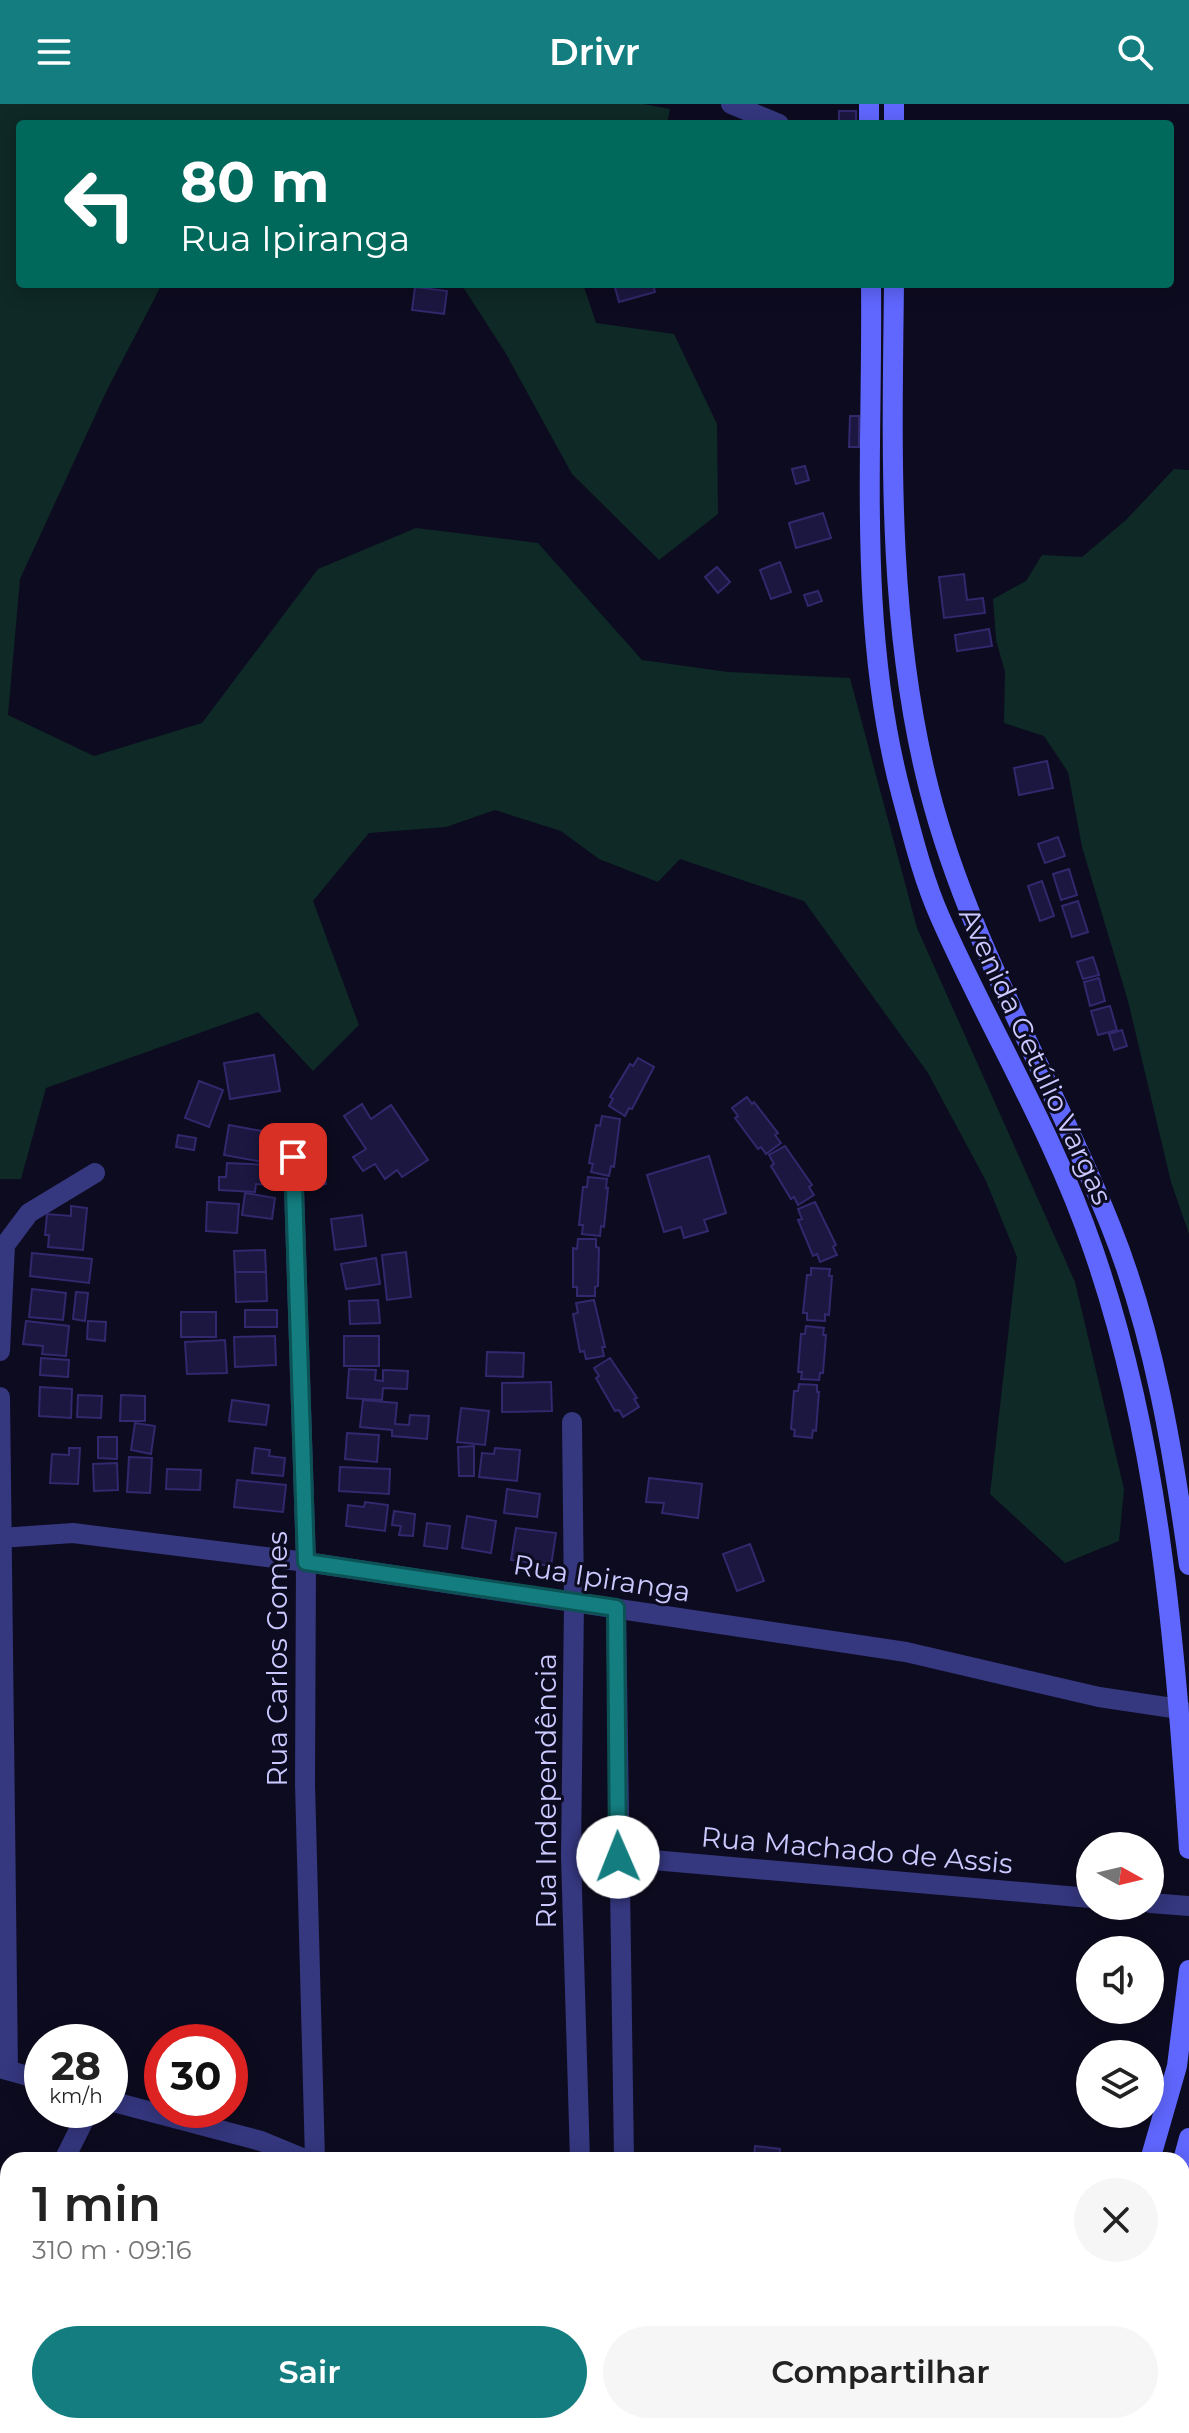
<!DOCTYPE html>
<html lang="pt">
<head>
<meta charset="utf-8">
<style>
  body { margin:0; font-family:Montserrat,sans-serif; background:#f6f6f6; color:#222; height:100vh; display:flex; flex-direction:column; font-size:30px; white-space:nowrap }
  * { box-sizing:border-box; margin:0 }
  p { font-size:26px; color:#767676 }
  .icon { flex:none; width:44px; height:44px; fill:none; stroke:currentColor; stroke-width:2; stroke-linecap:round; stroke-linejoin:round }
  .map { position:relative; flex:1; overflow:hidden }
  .drawer { position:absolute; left:0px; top:2048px; width:1190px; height:282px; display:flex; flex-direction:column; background:#fff; border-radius:24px 24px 0 0; box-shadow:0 4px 20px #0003 }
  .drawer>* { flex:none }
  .hud { position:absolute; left:16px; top:16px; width:1158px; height:168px; border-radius:8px; box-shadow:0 4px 20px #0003; background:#00695c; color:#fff; overflow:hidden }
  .needle { width:52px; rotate:98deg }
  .buttons { position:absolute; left:1076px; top:1728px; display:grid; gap:16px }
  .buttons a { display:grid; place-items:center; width:88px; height:88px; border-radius:50%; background:#fff; box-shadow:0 4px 20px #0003; font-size:40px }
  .speed { position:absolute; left:24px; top:1920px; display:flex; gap:16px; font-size:40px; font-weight:700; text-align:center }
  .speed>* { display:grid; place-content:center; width:104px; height:104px; border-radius:50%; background:#fff; box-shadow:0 4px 20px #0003; line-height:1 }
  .speed small { font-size:20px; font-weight:400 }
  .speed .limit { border:12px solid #d22; background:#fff; color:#111 }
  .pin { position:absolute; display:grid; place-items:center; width:68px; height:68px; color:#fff; margin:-34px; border-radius:16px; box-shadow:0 4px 12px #0006 }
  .me { position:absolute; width:88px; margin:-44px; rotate:359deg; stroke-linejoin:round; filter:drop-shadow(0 0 6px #0008) }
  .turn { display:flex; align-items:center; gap:28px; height:168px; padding:0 32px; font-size:36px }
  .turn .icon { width:104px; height:104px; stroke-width:2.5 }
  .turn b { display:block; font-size:56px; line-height:68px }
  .round { display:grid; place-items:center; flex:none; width:84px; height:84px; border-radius:42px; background:#f6f6f6 }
  .head { display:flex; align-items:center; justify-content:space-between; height:136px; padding:0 32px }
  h1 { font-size:48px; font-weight:600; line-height:60px }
  .cta { display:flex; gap:16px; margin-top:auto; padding:16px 32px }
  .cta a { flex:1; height:92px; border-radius:48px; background:#137d80; color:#fff; font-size:32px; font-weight:600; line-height:92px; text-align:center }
  .cta a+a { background:#f6f6f6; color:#222 }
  header { display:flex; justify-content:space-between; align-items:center; height:104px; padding:0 32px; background:#137d80; color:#fff; font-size:36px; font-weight:600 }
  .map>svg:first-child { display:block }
  .green { fill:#0e2926 }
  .building { fill:#1c1740; stroke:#31286d; stroke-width:2 }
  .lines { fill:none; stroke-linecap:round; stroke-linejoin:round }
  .minor { stroke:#35377f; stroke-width:20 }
  .tertiary { stroke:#35377f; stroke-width:20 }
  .secondary { stroke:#6067ff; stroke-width:20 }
  .route-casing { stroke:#0c5153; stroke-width:20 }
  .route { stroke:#137d80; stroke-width:14 }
  .labels { text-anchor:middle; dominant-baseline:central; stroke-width:6; stroke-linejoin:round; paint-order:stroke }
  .street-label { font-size:28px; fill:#cbc9ff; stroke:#0d0b1f }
</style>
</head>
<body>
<header><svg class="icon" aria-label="menu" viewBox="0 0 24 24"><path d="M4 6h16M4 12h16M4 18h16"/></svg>Drivr<svg class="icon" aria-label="search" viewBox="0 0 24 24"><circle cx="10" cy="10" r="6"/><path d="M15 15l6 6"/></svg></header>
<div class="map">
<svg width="1189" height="2329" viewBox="0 0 1189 2329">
  <rect width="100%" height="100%" fill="#0d0b1f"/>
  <!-- green -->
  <g class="green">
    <polygon points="0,0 643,0 670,5 667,20 322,20 317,16 296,20 20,20 20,180 162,180 107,286 20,475 8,611 94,652 202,619 318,465 416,424 538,439 642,556 728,568 850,574 917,824 1075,1178 1124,1385 1119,1437 1065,1459 990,1390 1017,1153 986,1077 928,969 804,797 680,755 658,778 599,755 561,727 495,706 446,723 369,729 313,797 359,921 313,967 258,908 46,984 21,1075 0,1075"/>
    <polygon points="461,180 583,180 596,219 674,230 717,320 718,410 659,456 572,370 505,248"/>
    <polygon points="1174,365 1189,366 1189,1130 1171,1078 1128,897 1082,743 1068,668 1044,632 1004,619 1005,568 996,536 993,495 1026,477 1042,451 1082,453 1126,416"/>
  </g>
  <!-- building -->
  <g class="building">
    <rect x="839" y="7" width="17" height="13"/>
    <polygon points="614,180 653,180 655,188 619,198"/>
    <polygon points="415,183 447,187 444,210 412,206"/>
    <polygon points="850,312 859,312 859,343 849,343"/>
    <polygon points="805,362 809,376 796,380 792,365"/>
    <polygon points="823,409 831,434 796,444 789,419"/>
    <polygon points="780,458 791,488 771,495 760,466"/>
    <polygon points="717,463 730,478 718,489 705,473"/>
    <polygon points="964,470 967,496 983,494 985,509 944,514 939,473"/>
    <polygon points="818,487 822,497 808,502 804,491"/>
    <polygon points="989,525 992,542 957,547 955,531"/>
    <polygon points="1047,657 1053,684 1019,691 1014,664"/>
    <polygon points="1058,733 1065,752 1045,759 1038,740"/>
    <polygon points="1069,765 1077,791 1061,796 1053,770"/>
    <polygon points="1042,777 1054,812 1040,817 1028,782"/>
    <polygon points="1078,797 1088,828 1072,833 1062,802"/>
    <polygon points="1093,853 1099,871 1083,875 1077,858"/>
    <polygon points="1099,874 1105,897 1090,902 1084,878"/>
    <polygon points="1110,902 1117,926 1098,931 1091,907"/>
    <polygon points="1122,926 1127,942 1114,946 1109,930"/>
    <polygon points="274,951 280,987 230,995 224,959"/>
    <polygon points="638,954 654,963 632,1005 629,1004 625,1012 609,1002 613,995 610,993 630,960 633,962"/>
    <polygon points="199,977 223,986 209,1023 185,1014"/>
    <polygon points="747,993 752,1000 754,998 778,1029 775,1031 781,1039 766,1050 761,1043 758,1045 735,1014 738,1012 732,1004"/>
    <polygon points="362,1000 371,1015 391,1001 428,1056 402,1073 397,1066 385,1075 375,1060 363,1067 353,1053 366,1045 344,1012"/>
    <polygon points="602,1012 620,1015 614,1063 611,1062 609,1072 591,1068 593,1060 589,1059 596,1021 600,1022"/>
    <polygon points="229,1021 273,1029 268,1059 224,1051"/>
    <polygon points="178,1031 196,1034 194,1046 176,1043"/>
    <polygon points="785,1042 812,1081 809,1083 814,1091 798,1101 794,1093 791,1095 771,1062 774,1060 769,1051"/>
    <polygon points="709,1052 726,1109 704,1116 708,1127 684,1134 681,1123 664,1128 647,1071"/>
    <polygon points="227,1059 270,1061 269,1081 256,1080 255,1088 219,1086 219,1073 226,1073"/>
    <polygon points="323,1061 326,1080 316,1082 313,1062"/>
    <polygon points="588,1073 607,1075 606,1084 608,1084 604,1123 601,1122 600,1132 582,1130 583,1121 579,1121 583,1083 587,1083"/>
    <polygon points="245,1089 275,1094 272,1115 242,1111"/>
    <polygon points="207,1098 239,1100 237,1129 206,1127"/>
    <polygon points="815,1098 836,1141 833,1143 837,1151 820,1158 817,1150 813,1152 798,1116 802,1115 798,1105"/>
    <polygon points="71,1102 87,1104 83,1146 48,1143 49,1131 45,1131 47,1110 71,1112"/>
    <polygon points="362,1111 366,1142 335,1146 331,1115"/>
    <polygon points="578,1135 596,1135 596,1143 599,1144 598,1182 595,1183 595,1192 577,1192 577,1183 573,1183 573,1144 577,1145"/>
    <polygon points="265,1146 266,1168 235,1168 234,1147"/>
    <polygon points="406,1148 411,1193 387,1196 382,1151"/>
    <polygon points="32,1149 92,1155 89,1179 30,1172"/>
    <polygon points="376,1154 380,1180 346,1185 341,1160"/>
    <polygon points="811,1164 830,1165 829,1172 832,1172 829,1211 825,1210 825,1217 807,1216 807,1209 803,1209 807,1171 811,1171"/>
    <polygon points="235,1168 266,1168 267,1197 236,1198"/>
    <polygon points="32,1185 66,1189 63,1216 29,1213"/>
    <polygon points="76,1188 88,1189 85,1217 73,1215"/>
    <polygon points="378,1196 380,1219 350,1220 349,1197"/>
    <polygon points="594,1196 605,1243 602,1243 604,1252 586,1255 584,1247 580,1248 573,1210 578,1209 576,1199"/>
    <rect x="245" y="1206" width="32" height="17"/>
    <rect x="181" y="1208" width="35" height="25"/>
    <polygon points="26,1217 69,1222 66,1252 42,1250 43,1242 23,1240"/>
    <polygon points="88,1217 106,1218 105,1237 87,1235"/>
    <polygon points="806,1222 824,1224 823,1231 826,1231 823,1269 820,1269 819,1276 801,1275 802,1268 798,1268 801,1230 805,1230"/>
    <polygon points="275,1232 276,1261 235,1263 234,1233"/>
    <rect x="344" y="1232" width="35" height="30"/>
    <polygon points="225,1236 227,1269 187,1270 185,1238"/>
    <polygon points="487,1248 524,1249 523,1273 486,1272"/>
    <polygon points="41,1254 69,1256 68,1273 40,1271"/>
    <polygon points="610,1254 637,1294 634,1295 639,1303 623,1313 619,1306 615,1307 596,1274 599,1272 594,1264"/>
    <polygon points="349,1265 376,1266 375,1276 383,1277 383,1266 408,1267 407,1285 383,1284 382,1296 347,1294"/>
    <polygon points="551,1278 552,1307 502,1308 502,1279"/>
    <polygon points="799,1280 817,1281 817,1288 819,1288 816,1327 813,1326 812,1334 794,1332 795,1326 791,1325 794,1287 798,1287"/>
    <polygon points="40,1283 72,1285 71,1314 39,1312"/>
    <polygon points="78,1291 102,1292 101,1314 77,1313"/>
    <polygon points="121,1291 145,1292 145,1317 120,1317"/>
    <polygon points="232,1296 269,1301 266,1321 229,1317"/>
    <polygon points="363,1296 397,1299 395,1320 409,1321 410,1311 429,1312 427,1335 392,1332 392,1326 360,1323"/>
    <polygon points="461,1304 489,1307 485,1341 457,1338"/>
    <polygon points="135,1319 155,1322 151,1350 131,1346"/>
    <polygon points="347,1329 379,1331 377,1358 345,1355"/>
    <polygon points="98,1333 117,1333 117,1355 98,1354"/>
    <polygon points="474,1342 474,1372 459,1372 458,1343"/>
    <polygon points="69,1344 80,1344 78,1380 50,1379 52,1350 69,1351"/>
    <polygon points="255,1344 270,1346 269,1352 285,1354 283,1372 252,1369"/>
    <polygon points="495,1344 520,1346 517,1377 479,1373 482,1349 494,1350"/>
    <polygon points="129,1353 152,1354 150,1389 127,1388"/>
    <polygon points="117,1359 118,1386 94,1387 93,1360"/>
    <polygon points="340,1363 390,1365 389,1390 339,1387"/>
    <polygon points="167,1365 201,1366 200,1386 166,1385"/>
    <polygon points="649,1374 702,1380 698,1414 662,1409 664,1399 646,1398"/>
    <polygon points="237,1376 286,1381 283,1408 234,1403"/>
    <polygon points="507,1385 540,1390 537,1413 504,1409"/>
    <polygon points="365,1398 388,1401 385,1427 346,1422 348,1401 364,1403"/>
    <polygon points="394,1407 415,1410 413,1432 399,1431 401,1422 392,1421"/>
    <polygon points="467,1412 496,1417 491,1449 462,1444"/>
    <polygon points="427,1419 450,1422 447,1445 424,1442"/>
    <polygon points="516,1424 556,1429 551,1462 511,1456"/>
    <polygon points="750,1440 764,1477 737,1487 723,1450"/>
    <polygon points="755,2042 780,2045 779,2056 754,2056"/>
    <polygon points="0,2299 8,2302 4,2325 0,2323"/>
    <polygon points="35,2322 62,2322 59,2329 32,2329"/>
  </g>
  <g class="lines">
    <!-- minor -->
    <g class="minor">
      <polyline points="293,1053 306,1458 305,1680 315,2056"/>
      <polyline points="0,1247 5,1141 29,1109 95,1069"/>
      <polyline points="0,1293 8,1966"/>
      <polyline points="572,1318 574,1498 571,1752 580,2056"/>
      <polyline points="0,1434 73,1429 306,1458 906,1548 1099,1593 1179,1605 1189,1610"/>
      <polyline points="616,1504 624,2056"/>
      <polyline points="571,1752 618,1753 1090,1794"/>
      <polyline points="1150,1799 1189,1802"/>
      <polyline points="0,1964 42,1976"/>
      <polyline points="110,1997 261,2037 307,2056"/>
      <polyline points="64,2056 89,2006"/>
      <polyline points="1182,2154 1189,2156"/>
      <polyline points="0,2274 8,2276"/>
      <polyline points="128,2322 142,2329"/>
      <polyline points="316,2322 316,2329"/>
      <polyline points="583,2329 583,2322"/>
      <polyline points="610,2329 611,2322"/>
    </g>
    <!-- tertiary -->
    <polyline class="tertiary" points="731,0 779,20"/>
    <!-- secondary -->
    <g class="secondary">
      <polyline points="894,0 894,20"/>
      <polyline points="869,20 869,0"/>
      <path d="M871,180C873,350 857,522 901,689C912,730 923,775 940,813C989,924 1054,1030 1093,1145C1160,1338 1175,1542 1189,1745"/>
      <path d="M894,180C892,349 887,520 929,685C968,839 1053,976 1111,1123C1154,1230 1173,1347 1189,1461"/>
      <polyline points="1150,2056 1177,1962 1189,1866"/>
      <polyline points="1182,2060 1189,2034"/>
      <polyline points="1066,2329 1068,2322"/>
      <polyline points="1099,2329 1101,2322"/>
    </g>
  </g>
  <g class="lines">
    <!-- route casing -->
    <g class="route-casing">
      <polyline id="route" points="293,1053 306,1458 616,1504 618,1753"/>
    </g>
    <!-- route -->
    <use href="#route" class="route"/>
  </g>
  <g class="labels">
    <!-- street labels -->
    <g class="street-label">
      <text transform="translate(1036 952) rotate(65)">Avenida Getúlio Vargas</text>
      <text transform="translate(602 1474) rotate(9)">Rua Ipiranga</text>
      <text transform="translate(277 1555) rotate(-90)">Rua Carlos Gomes</text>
      <text transform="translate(546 1687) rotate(-90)">Rua Independência</text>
      <text transform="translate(857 1746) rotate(5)">Rua Machado de Assis</text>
    </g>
  </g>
</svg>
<div class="buttons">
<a><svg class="needle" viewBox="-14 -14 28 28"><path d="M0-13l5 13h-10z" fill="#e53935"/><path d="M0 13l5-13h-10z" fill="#767676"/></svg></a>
<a><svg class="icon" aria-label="sound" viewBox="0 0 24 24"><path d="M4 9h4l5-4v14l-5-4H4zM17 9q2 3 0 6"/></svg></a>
<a><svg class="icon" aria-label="layers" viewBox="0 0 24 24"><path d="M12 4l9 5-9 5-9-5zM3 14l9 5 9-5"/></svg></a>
</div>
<div class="speed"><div>28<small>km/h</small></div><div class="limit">30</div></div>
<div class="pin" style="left:293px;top:1053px;background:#d93025"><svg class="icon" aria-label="arrive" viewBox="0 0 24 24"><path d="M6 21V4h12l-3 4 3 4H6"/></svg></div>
<svg class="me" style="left:618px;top:1753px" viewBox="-20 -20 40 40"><circle r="19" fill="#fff"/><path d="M0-13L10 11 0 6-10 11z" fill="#137d80"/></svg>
<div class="hud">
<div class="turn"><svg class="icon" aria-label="left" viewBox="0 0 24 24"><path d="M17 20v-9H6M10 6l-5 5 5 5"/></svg><div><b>80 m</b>Rua Ipiranga</div></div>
</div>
<section class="drawer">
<div class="head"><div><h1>1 min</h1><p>310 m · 09:16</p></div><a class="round"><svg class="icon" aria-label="close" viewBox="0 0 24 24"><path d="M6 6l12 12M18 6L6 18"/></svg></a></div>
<div class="cta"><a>Sair</a><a>Compartilhar</a></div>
</section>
</div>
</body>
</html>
